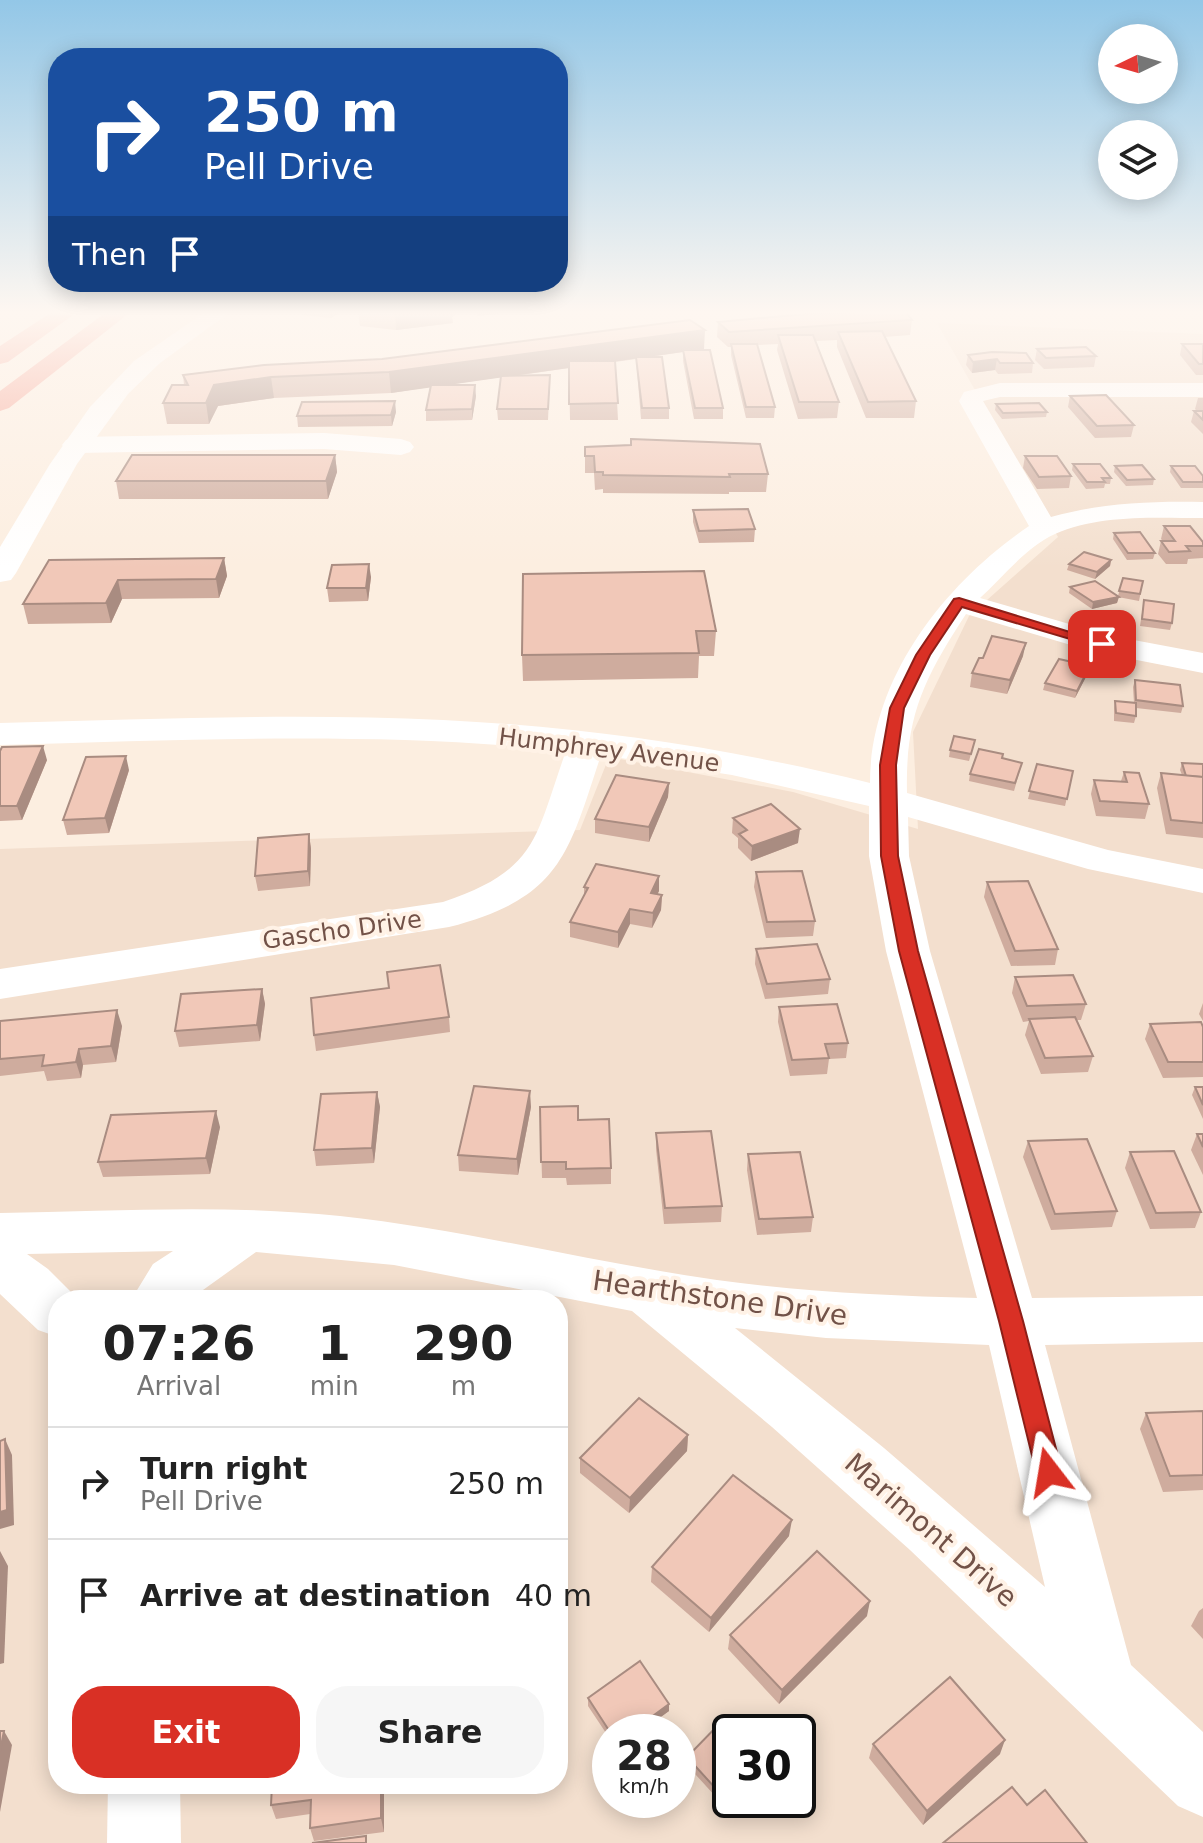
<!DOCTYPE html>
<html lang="en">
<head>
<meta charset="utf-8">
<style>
  body { margin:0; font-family:"DejaVu Sans",sans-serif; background:#f6f6f6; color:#222; height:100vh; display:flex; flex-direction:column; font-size:30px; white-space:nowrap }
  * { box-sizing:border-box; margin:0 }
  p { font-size:26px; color:#767676 }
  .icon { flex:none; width:44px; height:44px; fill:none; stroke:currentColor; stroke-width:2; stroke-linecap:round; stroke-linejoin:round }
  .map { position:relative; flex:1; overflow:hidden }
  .panel { position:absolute; left:48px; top:1290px; width:520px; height:504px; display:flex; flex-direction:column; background:#fff; border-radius:32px; box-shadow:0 4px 20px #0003 }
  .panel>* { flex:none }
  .banner { position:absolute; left:48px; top:48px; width:520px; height:244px; border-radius:32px; box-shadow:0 4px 20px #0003; background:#1a4fa0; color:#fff; overflow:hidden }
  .needle { width:52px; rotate:265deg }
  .fabs { position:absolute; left:1098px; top:24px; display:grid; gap:16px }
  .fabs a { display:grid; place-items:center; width:80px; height:80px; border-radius:50%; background:#fff; box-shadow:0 4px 20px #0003; font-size:40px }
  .speed { position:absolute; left:592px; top:1714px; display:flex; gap:16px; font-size:40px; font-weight:700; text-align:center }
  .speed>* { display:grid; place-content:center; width:104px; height:104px; border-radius:50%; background:#fff; box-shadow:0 4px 20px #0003; line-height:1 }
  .speed small { font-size:20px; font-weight:400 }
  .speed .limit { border:4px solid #111; border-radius:12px; background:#fff; color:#111 }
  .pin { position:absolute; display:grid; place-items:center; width:68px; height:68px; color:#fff; margin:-34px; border-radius:16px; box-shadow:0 4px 12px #0006 }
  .me { position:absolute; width:88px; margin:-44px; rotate:346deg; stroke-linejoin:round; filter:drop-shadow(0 0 6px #0008) }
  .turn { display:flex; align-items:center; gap:28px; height:168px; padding:0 24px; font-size:36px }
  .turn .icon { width:104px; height:104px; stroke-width:2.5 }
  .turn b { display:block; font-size:56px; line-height:68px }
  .then { display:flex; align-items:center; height:76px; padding:0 24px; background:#0003; gap:16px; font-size:30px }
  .eta { display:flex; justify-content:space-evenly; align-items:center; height:136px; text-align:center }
  .eta b { font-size:48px; font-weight:800; line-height:56px }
  .cta { display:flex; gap:16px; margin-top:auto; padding:16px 24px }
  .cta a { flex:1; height:92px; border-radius:32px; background:#d93025; color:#fff; font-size:32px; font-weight:800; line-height:92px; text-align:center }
  .cta a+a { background:#f6f6f6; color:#222 }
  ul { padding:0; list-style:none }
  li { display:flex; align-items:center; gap:24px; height:112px; padding:0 24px; border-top:2px solid #e0e0e0 }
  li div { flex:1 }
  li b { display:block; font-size:30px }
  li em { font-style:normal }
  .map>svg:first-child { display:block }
  .residential { fill:#f3dfce; fill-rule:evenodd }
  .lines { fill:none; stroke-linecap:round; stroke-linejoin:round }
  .minor { fill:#fff; fill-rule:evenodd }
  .secondary { fill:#fff; fill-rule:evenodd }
  .motorway { fill:#f6a596; fill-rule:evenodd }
  .wall { fill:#cfac9e }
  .shaded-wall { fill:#a98c81 }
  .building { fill:#f1c8b8; stroke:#a98c81; stroke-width:2 }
  .route { fill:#d93025; stroke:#8d1f18; stroke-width:2 }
  .labels { text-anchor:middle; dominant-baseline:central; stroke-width:8; stroke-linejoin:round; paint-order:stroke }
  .street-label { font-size:24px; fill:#725248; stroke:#fff2e6 }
  .near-street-label { font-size:28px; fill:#725248; stroke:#fff2e6 }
</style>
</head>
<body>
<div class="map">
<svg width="1203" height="1843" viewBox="0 0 1203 1843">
  <rect width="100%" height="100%" fill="#fceee0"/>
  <!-- residential -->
  <path class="residential" d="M937,323L1203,334V1843H0V849L580,830L609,757L793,792L918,829L913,732L969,616L1058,537ZM58,1300H558V1784H58ZM610,1732H678V1800H610ZM730,1732H798V1800H730Z"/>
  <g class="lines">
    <!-- minor -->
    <g class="minor">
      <path d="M1000,383H1203V397H1000L983,401L1051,517C1101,503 1151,501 1203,502V518C1156,518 1099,514 1055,534C1026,547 1003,577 980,598L1107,635L1203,653V673L1091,651L966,614C925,677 905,715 907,793L1108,850L1203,869V893L1088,869L908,817L909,856L930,951L1032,1298L1203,1296V1342L1045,1345L1131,1665L1203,1732V1817L1178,1806L910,1550L772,1427L632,1311L394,1265L256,1252L189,1300H131L153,1264L173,1251L27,1254L48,1269L79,1300H58V1337L38,1330L0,1294V1213C113,1211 227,1204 340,1216C467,1230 591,1262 717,1280C803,1292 890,1296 977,1298L886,951L869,856V806L732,775L601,755C568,855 561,898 449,927L0,999V969L443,902C539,870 535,837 566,751C378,731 189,740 0,745V723C148,719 296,713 443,720C587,727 730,748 870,783C870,678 945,583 1029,526L959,401L964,392ZM735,1328L826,1338L989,1345L1045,1587L884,1448Z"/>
      <polygon points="324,433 401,439 410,442 414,447 410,452 401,455 324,449 75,453 66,450 62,445 66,440 75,437"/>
      <polygon points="108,1784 180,1784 181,1843 107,1843"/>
    </g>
    <!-- secondary -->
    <polygon class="secondary" points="208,310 233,310 160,363 128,394 77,464 16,573 11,580 0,582 0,547 50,464 90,407 134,361"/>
    <!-- motorway -->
    <g class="motorway">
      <polygon points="55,310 80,310 8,362 0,364 0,346"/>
      <polygon points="109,310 133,310 9,408 0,411 0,391"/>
    </g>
  </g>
  <!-- wall -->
  <g class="wall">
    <polygon points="302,310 343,310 331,318 302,315"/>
    <polygon points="358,310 462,310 452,317 453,323 396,330 360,326"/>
    <polygon points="912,320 910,335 884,337 916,401 914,418 866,418 837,347 837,340 816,341 839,402 837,418 798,419 777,350 778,344 757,345 775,407 774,418 746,418 731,355 731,347 728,347 717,337 718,322"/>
    <polygon points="1182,344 1203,344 1203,375 1196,375 1180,355"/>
    <polygon points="704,349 698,350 723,408 723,419 694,419 683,361 683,352 650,357 669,408 669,419 641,419 636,359 615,362 618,420 570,420 569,368 514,376 550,375 548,420 498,420 497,409 501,377 447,385 476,396 472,420 426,421 426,410 430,387 391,393 274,398 218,406 209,424 167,424 163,403 184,385 183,375"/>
    <polygon points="1037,349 1096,356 1094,367 1044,369 1035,360"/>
    <polygon points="968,355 1033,363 1032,373 998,374 995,370 972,373 966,365"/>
    <polygon points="1070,396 1134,425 1131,437 1095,438 1068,407"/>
    <polygon points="1198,398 1203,398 1203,434 1191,422 1194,411 1197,411 1195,409"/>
    <polygon points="996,404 1047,412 1046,417 1002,419 995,410"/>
    <polygon points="396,412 392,426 298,427 297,416"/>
    <polygon points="585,447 768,474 766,492 729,492 729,494 603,493 603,489 595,490 594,473 585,473"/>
    <polygon points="335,455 337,472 328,499 119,499 116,481"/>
    <polygon points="1025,456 1071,476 1069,488 1037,489 1023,468"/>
    <polygon points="1073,464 1111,478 1110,484 1105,484 1104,488 1086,489 1072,470"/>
    <polygon points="1115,466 1154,479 1153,485 1126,486 1114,472"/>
    <polygon points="1171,466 1203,476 1203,488 1181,488 1170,472"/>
    <polygon points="693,510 755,529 754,542 699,543 693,522"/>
    <polygon points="1164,526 1203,542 1203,558 1188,559 1187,564 1166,564 1158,554 1161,541 1163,541 1161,539"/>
    <polygon points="1114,533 1155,553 1153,559 1127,560 1113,539"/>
    <polygon points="224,558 227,576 219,598 122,599 111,623 28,624 23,604 49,560"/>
    <polygon points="1111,560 1110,566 1095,579 1067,570 1069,564"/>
    <polygon points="523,574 716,631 714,656 699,656 698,678 523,681 522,655"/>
    <polygon points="371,577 368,601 329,602 327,588"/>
    <polygon points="1123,578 1143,581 1139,601 1118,597 1117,603 1092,609 1069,593 1070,587 1118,596"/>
    <polygon points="1144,600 1172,623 1170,630 1140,626"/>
    <polygon points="1023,656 1007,694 970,687 972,673 983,658"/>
    <polygon points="1088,673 1075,698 1043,690 1045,683"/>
    <polygon points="1135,680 1183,706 1181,713 1136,708 1136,716 1134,723 1114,721 1114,708 1115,701 1134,703 1133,687"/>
    <polygon points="975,740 969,761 949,757 950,750"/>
    <polygon points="0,751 47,760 22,820 0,821"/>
    <polygon points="1003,754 1002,759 1022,763 1014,791 969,781 970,774"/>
    <polygon points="1182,763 1203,764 1203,838 1166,834 1157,788 1161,773 1182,775 1180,770"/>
    <polygon points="1037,764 1073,771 1065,806 1028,799"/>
    <polygon points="129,770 109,833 67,835 63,820"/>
    <polygon points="1124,772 1149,804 1145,819 1096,816 1091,794 1094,780 1121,781"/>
    <polygon points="669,783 668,797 649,842 595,833 595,819"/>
    <polygon points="733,818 798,843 751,861 738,848 738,838 732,833"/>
    <polygon points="309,834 311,849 310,886 258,891 255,876"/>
    <polygon points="756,872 815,921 813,936 766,938 754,887"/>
    <polygon points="987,882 1058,949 1055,965 1011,966 984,897"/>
    <polygon points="584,887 659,891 657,894 662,895 661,910 652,928 630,924 618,948 570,937 570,922 584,896"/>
    <polygon points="756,949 830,979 828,994 765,999 755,964"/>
    <polygon points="1015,977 1086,1004 1081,1020 1077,1020 1093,1056 1088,1072 1041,1074 1025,1035 1029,1021 1023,1022 1012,993"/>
    <polygon points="262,989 265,1004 260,1041 179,1047 175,1031"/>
    <polygon points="1203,1003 1203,1021 1199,1014"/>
    <polygon points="779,1007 848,1043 846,1058 829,1059 827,1074 790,1076 778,1022"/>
    <polygon points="449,1017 450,1032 316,1051 314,1035"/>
    <polygon points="0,1021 122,1026 116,1062 83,1065 81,1078 47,1081 44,1071 0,1076"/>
    <polygon points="1150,1024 1203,1027 1203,1077 1163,1078 1145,1039"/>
    <polygon points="1195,1087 1203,1087 1203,1119 1192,1095"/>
    <polygon points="377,1092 380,1107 374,1163 316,1166 314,1150"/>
    <polygon points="531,1107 518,1175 459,1171 458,1155"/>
    <polygon points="540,1107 578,1120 611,1168 611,1184 567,1185 566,1178 542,1178"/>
    <polygon points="220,1127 210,1174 103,1177 98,1162"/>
    <polygon points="656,1133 722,1206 721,1222 664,1224 656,1149"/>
    <polygon points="1197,1134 1203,1134 1203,1175 1191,1150"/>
    <polygon points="1028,1141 1117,1211 1112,1227 1051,1230 1023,1157"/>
    <polygon points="1130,1152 1201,1212 1195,1228 1150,1229 1125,1168"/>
    <polygon points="748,1154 813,1217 811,1232 757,1235 747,1170"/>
    <polygon points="1203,1411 1203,1490 1163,1492 1140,1429 1146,1413"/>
    <polygon points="688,1435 687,1451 629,1513 580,1473 580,1458"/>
    <polygon points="789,1536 709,1632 651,1582 652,1567"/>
    <polygon points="1203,1608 1203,1639 1191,1626 1199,1611"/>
    <polygon points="867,1616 779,1704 728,1649 730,1635"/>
    <polygon points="588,1698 669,1704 669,1711 640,1732 610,1732 610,1739 588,1706"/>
    <polygon points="873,1744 1000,1754 923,1825 869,1758"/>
    <polygon points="687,1757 730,1800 733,1800 726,1808 686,1764"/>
    <polygon points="272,1784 384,1784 384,1832 314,1841 310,1828 310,1814 276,1819 271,1805"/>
  </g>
  <!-- shaded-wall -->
  <g class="shaded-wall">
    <polygon points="330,310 343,310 331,318"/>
    <polygon points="408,310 462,310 452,317 453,323 396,330 395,311"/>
    <polygon points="477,310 538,310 477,316"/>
    <polygon points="705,330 704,349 391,393 389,372"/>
    <polygon points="997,359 995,370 972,373 973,362"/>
    <polygon points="271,377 274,398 218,406 209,424 206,403 214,385"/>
    <polygon points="475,385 476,396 472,420 472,409"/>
    <polygon points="395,401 396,412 392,426 391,415"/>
    <polygon points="335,455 337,472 328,499 326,481"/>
    <polygon points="224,558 227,576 219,598 216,579"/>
    <polygon points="1111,560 1110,566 1095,579 1097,572"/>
    <polygon points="369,564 371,577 368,601 366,588"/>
    <polygon points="118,580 122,599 111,623 106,603"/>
    <polygon points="1119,597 1117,603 1092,609 1093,602"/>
    <polygon points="1026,643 1023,656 1007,694 1010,680"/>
    <polygon points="1090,666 1088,673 1075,698 1077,691"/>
    <polygon points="43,746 47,760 22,820 17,806"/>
    <polygon points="126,756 129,770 109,833 105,818"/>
    <polygon points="669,783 668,797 649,842 649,827"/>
    <polygon points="800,829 798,843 751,861 752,846"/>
    <polygon points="309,834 311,849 310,886 308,871"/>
    <polygon points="659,876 659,891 651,908 651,893"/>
    <polygon points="662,895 661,910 652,928 653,913"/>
    <polygon points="630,909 630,924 618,948 618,932"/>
    <polygon points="262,989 265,1004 260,1041 257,1025"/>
    <polygon points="117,1010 122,1026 116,1062 111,1046"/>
    <polygon points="79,1049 83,1065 81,1078 76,1062"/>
    <polygon points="530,1091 531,1107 518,1175 517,1159"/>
    <polygon points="377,1092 380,1107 374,1163 372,1148"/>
    <polygon points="216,1111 220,1127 210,1174 206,1158"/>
    <polygon points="688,1435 687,1451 629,1513 630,1498"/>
    <polygon points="5,1439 12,1455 14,1525 0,1529 0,1512"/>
    <polygon points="792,1520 789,1536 709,1632 711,1618"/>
    <polygon points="0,1551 8,1566 4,1663 0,1664"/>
    <polygon points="870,1601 867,1616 779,1704 782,1690"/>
    <polygon points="669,1704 669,1711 640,1732 631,1732"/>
    <polygon points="4,1731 12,1745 0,1812 0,1751"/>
    <polygon points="1005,1740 1000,1754 923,1825 927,1811"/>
    <polygon points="381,1784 384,1784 384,1832 381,1818"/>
    <polygon points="730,1798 730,1800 733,1800 726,1808 727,1801"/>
  </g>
  <!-- building -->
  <g class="building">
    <polygon points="378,310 408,310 395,311"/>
    <polygon points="905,311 912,320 729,332 718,322 806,314"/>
    <polygon points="690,320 705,330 389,372 271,377 214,385 206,403 163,403 172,385 188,385 183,375 264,365 382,359"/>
    <polygon points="882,331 916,401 868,402 838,332"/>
    <polygon points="778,335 813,335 839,402 799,402"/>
    <polygon points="731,344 757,344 775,407 746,407"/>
    <polygon points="1182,344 1203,344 1203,364 1199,364"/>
    <polygon points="1086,347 1096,356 1046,358 1037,349"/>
    <polygon points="683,350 710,350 723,408 695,408"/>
    <polygon points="992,352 1026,353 1033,363 1000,363 997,359 973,362 968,355"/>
    <polygon points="636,357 662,357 669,408 642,408"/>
    <polygon points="569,361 615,361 618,403 569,404"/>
    <polygon points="550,375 548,409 497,409 501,376"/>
    <polygon points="431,385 475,385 472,409 426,410"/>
    <polygon points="1106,395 1134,425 1097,426 1070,396"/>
    <polygon points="395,401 391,415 297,416 302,402"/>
    <polygon points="1039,403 1047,412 1003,413 996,404"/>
    <polygon points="1194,411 1203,411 1203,420"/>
    <polygon points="631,439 760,444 768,474 729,474 730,477 603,475 603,472 595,472 594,456 585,456 585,447 631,445"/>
    <polygon points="132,455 335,455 326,481 116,481"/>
    <polygon points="1025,456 1057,456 1071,476 1039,477"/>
    <polygon points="1073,464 1100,464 1111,478 1102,478 1105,482 1087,482"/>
    <polygon points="1142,465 1154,479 1127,480 1115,466"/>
    <polygon points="1171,466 1195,466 1203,476 1203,482 1183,482"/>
    <polygon points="748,509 755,529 699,531 693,510"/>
    <polygon points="1164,526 1190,526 1203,542 1203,546 1186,546 1190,551 1169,552 1161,541 1175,541"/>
    <polygon points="1140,532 1155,553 1128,553 1114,533"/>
    <polygon points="1084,552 1111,560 1097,572 1069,564"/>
    <polygon points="224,558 216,579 118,580 106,603 23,604 49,560"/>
    <polygon points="369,564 366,588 327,588 332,565"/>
    <polygon points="704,571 716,631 696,631 699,653 522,655 523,574"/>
    <polygon points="1123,578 1143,581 1140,594 1119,591"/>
    <polygon points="1095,581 1119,597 1093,602 1070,587"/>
    <polygon points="1144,600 1174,604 1172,623 1142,619"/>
    <polygon points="992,636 1026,643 1010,680 972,673 979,658 983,658"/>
    <polygon points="1059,659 1090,666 1077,691 1045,683"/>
    <polygon points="1135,680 1180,685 1183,706 1136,700"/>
    <polygon points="1115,701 1136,703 1136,716 1116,713"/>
    <polygon points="954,736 975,740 971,754 950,750"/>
    <polygon points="43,746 17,806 0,806 0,751 2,747"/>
    <polygon points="979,749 1003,754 1002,758 1022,763 1015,783 970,774"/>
    <polygon points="126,756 105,818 63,820 86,757"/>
    <polygon points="1182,763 1203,764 1203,777 1186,776"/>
    <polygon points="1037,764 1073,771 1067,799 1029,791"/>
    <polygon points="1124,772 1139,773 1149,804 1100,801 1094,780 1127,782"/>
    <polygon points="1161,773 1203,777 1203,823 1171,820"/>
    <polygon points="616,775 669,783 649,827 595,819"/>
    <polygon points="771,804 800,829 752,846 739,834 747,830 733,818"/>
    <polygon points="309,834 308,871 255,876 258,838"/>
    <polygon points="596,864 659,876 651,893 662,895 653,913 630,909 618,932 570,922 588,888 584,887"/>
    <polygon points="802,871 815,921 767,922 756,872"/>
    <polygon points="1028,881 1058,949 1015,951 987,882"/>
    <polygon points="817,944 830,979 767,984 756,949"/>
    <polygon points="440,965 449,1017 314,1035 311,998 389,988 387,972"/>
    <polygon points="1073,975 1086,1004 1027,1006 1015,977"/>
    <polygon points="262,989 257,1025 175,1031 181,994"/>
    <polygon points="837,1004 848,1043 825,1044 829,1058 792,1060 779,1007"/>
    <polygon points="117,1010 111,1046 79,1049 76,1062 42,1066 44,1055 0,1059 0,1021"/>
    <polygon points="1075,1017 1093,1056 1045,1058 1029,1019"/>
    <polygon points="1201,1022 1203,1027 1203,1062 1168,1062 1150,1024"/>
    <polygon points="474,1086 530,1091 517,1159 458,1155"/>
    <polygon points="1195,1087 1203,1087 1203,1105"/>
    <polygon points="377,1092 372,1148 314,1150 321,1094"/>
    <polygon points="578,1106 578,1120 609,1119 611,1168 566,1169 566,1162 541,1162 540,1107"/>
    <polygon points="216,1111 206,1158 98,1162 111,1115"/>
    <polygon points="711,1131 722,1206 665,1208 656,1133"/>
    <polygon points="1197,1134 1203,1134 1203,1147"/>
    <polygon points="1087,1139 1117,1211 1055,1214 1028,1141"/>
    <polygon points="1174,1151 1201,1212 1156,1213 1130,1152"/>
    <polygon points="800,1152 813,1217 759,1219 748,1154"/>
    <polygon points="348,1295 348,1300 297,1300"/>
    <polygon points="639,1398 688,1435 630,1498 580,1458"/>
    <polygon points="1203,1411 1203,1475 1170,1476 1146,1413"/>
    <polygon points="5,1439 7,1510 0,1512 0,1441"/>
    <polygon points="733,1475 792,1520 711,1618 652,1567"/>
    <polygon points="817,1551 870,1601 782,1690 730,1635"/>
    <polygon points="640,1661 669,1704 631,1732 610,1732 588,1698"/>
    <polygon points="950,1677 1005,1740 927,1811 873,1744"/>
    <polygon points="725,1718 738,1732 730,1732 730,1798 727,1801 687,1757"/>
    <polygon points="0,1731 4,1731 0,1751"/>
    <polygon points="272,1784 381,1784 381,1818 310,1828 311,1800 271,1805"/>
    <polygon points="1012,1787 1027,1805 1045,1790 1087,1843 943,1843"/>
    <polygon points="366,1836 366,1843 312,1843"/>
  </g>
  <!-- sky -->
  <linearGradient id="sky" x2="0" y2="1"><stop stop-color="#93c7e7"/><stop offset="0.55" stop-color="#fef7f1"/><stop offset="1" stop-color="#fef7f1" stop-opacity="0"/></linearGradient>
  <rect width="1203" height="568" fill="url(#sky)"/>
  <!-- route -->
  <polygon class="route" points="959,598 1109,644 1097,647 962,607 930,655 904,708 896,765 898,856 918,951 1023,1321 1062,1472 1058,1480 1049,1484 1040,1480 1036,1472 999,1321 899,951 881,856 880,765 890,708 916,655 954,599"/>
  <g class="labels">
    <!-- street labels -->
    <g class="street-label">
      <text transform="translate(609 750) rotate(7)">Humphrey Avenue</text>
      <text transform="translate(342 930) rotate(-8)">Gascho Drive</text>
    </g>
    <!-- near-street labels -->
    <g class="near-street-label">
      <text transform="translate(720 1298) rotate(8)">Hearthstone Drive</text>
      <text transform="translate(931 1530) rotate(41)">Marimont Drive</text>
    </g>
  </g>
</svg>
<div class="fabs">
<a><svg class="needle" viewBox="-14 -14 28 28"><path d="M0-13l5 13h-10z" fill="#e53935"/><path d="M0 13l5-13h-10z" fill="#767676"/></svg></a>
<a><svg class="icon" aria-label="layers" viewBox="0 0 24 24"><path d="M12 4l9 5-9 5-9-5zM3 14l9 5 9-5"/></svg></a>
</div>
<div class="speed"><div>28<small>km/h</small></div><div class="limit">30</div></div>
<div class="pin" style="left:1102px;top:644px;background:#d93025"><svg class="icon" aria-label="arrive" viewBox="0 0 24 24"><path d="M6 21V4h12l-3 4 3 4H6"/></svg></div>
<svg class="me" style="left:1049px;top:1472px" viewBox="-20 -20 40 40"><path d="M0-17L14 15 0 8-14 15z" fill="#d93025" stroke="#fff" stroke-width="4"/></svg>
<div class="banner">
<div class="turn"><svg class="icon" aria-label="right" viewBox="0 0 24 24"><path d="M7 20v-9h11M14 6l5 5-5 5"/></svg><div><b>250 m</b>Pell Drive</div></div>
<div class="then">Then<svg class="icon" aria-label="arrive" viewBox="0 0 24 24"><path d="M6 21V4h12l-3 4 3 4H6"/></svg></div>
</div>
<section class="panel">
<div class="eta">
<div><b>07:26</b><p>Arrival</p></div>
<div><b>1</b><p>min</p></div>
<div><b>290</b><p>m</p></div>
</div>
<ul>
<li><svg class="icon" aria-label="right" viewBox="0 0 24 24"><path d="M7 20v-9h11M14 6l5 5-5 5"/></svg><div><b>Turn right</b><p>Pell Drive</p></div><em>250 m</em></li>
<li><svg class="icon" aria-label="arrive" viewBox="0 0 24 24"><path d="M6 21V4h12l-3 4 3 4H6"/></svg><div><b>Arrive at destination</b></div><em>40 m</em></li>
</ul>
<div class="cta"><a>Exit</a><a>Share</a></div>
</section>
</div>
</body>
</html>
